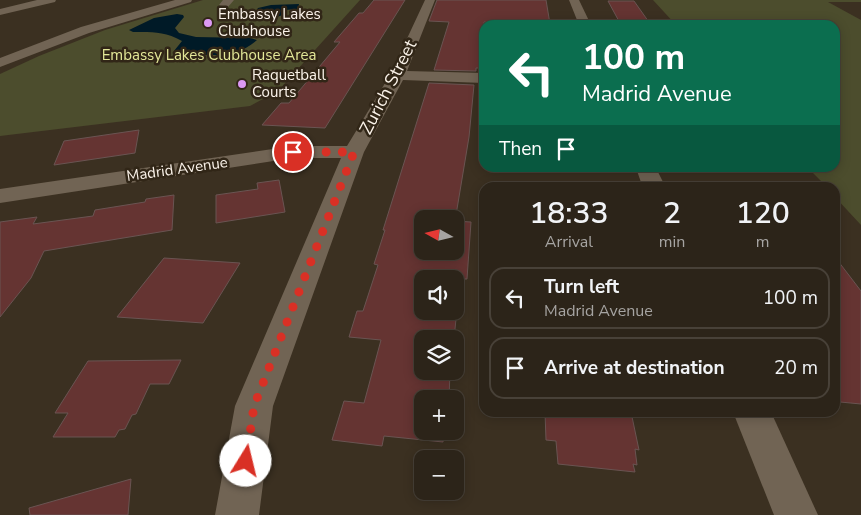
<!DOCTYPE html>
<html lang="en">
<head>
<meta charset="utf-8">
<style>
  body { margin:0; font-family:"Nunito Sans",sans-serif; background:#342c22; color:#f1f3f6; height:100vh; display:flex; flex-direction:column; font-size:19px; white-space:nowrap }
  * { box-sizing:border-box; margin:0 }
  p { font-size:16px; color:#a6a4a2 }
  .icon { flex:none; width:28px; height:28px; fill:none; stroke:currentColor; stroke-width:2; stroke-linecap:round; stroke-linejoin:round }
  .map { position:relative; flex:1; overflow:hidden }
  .details { position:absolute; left:479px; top:182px; width:361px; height:235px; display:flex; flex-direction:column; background:#2c2419; border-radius:15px; box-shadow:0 2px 12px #0003,0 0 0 1px #484138 }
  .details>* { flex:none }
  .banner { position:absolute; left:479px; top:20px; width:361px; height:152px; border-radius:15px; box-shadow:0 2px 12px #0003,0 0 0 1px #484138; background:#0b6e4f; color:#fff; overflow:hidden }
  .needle { width:32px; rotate:278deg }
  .fabs { position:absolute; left:414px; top:210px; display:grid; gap:10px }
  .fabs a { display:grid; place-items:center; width:50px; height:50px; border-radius:10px; background:#2c2419; box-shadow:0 2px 12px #0003,0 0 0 1px #484138; font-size:25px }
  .pin { position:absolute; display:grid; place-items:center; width:42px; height:42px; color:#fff; margin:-21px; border:2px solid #fff; border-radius:50%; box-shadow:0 1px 5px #0007 }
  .me { position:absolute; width:55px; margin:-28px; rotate:9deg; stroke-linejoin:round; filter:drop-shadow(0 0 4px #0008) }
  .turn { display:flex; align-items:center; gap:18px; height:105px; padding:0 20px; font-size:22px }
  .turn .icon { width:65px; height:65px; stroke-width:2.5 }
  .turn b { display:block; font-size:35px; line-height:42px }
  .then { display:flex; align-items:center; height:48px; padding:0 20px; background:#0003; gap:10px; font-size:19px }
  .eta { display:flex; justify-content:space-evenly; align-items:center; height:85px; text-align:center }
  .eta b { font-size:30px; font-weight:600; line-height:35px }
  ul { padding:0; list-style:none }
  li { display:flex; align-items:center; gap:15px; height:62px; margin:0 10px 8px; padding:0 10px; border:2px solid #484138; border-radius:15px }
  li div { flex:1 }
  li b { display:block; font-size:19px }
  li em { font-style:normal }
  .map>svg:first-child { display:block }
  .green { fill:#4c4d2d }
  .water { fill:#001a27 }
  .building { fill:#653432; stroke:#6a5452; fill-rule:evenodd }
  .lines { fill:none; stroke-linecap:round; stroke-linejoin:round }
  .minor { fill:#716454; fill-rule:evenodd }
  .route { stroke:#d93025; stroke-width:9; stroke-dasharray:0 16.2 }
  .poi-dot { fill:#dc99f4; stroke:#312617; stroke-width:2 }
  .labels { text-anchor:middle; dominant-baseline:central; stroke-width:5; stroke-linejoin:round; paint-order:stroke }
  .far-poi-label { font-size:15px; fill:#fbf3ea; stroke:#312617; text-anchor:start }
  .far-park-label { font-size:15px; fill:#e3e798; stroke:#312617 }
  .far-street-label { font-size:15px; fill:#fbf3ea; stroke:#312617 }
  .street-label { font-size:18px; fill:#fbf3ea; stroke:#312617 }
</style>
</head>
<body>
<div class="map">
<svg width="861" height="515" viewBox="0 0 861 515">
  <rect width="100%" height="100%" fill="#3b3021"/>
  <!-- green -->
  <g class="green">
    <polygon points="203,0 360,0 278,91 250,106 0,136 0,74 39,56 105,30"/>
    <polygon points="653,0 861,0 861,2 828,2 861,20 861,225 835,197 835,188 827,187 808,168 835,168 835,25 676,25"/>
  </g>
  <!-- water -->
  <g class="water">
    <polygon points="299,4 298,9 285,10 283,15 270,19 239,20 243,13 255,13 258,8 271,5"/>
    <path d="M177,14L183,15L184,17L175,28L179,33L196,37L250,38L257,40C235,60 206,55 179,53L174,51L182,41C164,31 152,32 133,32L129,30L154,18Z"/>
  </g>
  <!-- building -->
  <g class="building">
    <polygon points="374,0 405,0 325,128 262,125 281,103 289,103 340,42 334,42 359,13 363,13"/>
    <polygon points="437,0 546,0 550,24 484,22 484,68 476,68 476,71 434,70 449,22 429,21"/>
    <polygon points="608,1 634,1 651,25 621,25"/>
    <path d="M429,83L474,85L469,137L455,221L471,222L467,279H460L454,339H422V371H450L449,399H422V431H444L443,442L384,436L382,446L332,440L344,401L364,403L381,340L349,337L357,311H363L378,265L374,264L385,230H383ZM422,219H455V251H422ZM422,279H455V311H422Z"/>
    <polygon points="139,130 135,153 54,165 64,141"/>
    <polygon points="279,180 285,212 216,223 216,195 258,189 257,183"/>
    <polygon points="174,195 172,230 44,251 31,278 0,317 0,222 37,217 33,224 93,216 95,210 145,202 146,199"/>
    <polygon points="835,257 861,291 861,404 840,402 835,393"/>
    <polygon points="164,258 240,263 203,323 117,317"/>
    <polygon points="181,360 169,384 150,384 136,414 132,415 125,429 119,430 115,437 53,437 68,413 55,413 88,361"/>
    <polygon points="545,412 631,412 639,450 635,449 637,465 633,464 635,472 558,464 556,441 546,440"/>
    <polygon points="131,479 128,515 30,515 29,508"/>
  </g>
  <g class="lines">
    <!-- minor -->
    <g class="minor">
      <polygon points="37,0 56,0 55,2 0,15 0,9"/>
      <polygon points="175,0 192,0 191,2 89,33 0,67 0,58 81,27"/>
      <polygon points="223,0 234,0 228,7 224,8 219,5"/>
      <polygon points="425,0 435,0 407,71 484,73 484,83 403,80 364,152 273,406 259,515 215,515 235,406 341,158 293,158 0,203 0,189 293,146 347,146 390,75"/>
      <polygon points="569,0 579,0 591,25 579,25"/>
      <polygon points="636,168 656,168 666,188 643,188"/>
      <polygon points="733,412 771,412 818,515 774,515"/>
    </g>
  </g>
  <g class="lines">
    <!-- route -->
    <polyline class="route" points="246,461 254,406 354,152 293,152"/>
  </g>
  <!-- markers -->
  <g class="poi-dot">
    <circle cx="208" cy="23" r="5"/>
    <circle cx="242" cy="84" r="5"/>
  </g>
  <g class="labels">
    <!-- far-poi labels -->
    <g class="far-poi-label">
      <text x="218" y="14">Embassy Lakes<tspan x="218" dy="17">Clubhouse</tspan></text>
      <text x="252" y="75">Raquetball<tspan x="252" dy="17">Courts</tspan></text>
    </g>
    <!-- far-park labels -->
    <g class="far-park-label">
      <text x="209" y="55">Embassy Lakes Clubhouse Area</text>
    </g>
    <!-- far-street labels -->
    <g class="far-street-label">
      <text transform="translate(177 169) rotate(-8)">Madrid Avenue</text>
    </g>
    <!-- street labels -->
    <g class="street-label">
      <text transform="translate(388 87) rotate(-63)">Zurich Street</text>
    </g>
  </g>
</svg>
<div class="fabs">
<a><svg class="needle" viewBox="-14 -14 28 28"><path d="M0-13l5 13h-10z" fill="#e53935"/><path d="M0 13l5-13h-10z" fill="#a6a4a2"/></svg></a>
<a><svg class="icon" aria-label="sound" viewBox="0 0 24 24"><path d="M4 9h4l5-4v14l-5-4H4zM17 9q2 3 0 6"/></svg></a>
<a><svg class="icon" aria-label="layers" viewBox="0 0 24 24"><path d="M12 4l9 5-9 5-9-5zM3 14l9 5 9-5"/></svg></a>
<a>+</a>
<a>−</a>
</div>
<div class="pin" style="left:293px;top:152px;background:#d93025"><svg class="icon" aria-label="arrive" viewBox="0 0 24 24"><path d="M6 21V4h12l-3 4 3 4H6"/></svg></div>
<svg class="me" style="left:246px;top:461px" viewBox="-20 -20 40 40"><circle r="19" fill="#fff"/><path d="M0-13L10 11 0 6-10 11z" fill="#d93025"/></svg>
<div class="banner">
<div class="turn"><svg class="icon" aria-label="left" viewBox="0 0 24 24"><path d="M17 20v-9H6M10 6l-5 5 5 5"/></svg><div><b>100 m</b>Madrid Avenue</div></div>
<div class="then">Then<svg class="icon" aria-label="arrive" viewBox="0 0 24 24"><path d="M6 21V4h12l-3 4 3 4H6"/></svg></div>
</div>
<section class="details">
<div class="eta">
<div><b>18:33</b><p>Arrival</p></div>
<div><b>2</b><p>min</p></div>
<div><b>120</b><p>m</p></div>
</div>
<ul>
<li><svg class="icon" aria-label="left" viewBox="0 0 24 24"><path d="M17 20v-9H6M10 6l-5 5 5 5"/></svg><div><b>Turn left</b><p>Madrid Avenue</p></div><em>100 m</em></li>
<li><svg class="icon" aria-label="arrive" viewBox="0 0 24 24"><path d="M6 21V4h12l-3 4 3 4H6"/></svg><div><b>Arrive at destination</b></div><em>20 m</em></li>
</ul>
</section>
</div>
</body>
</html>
